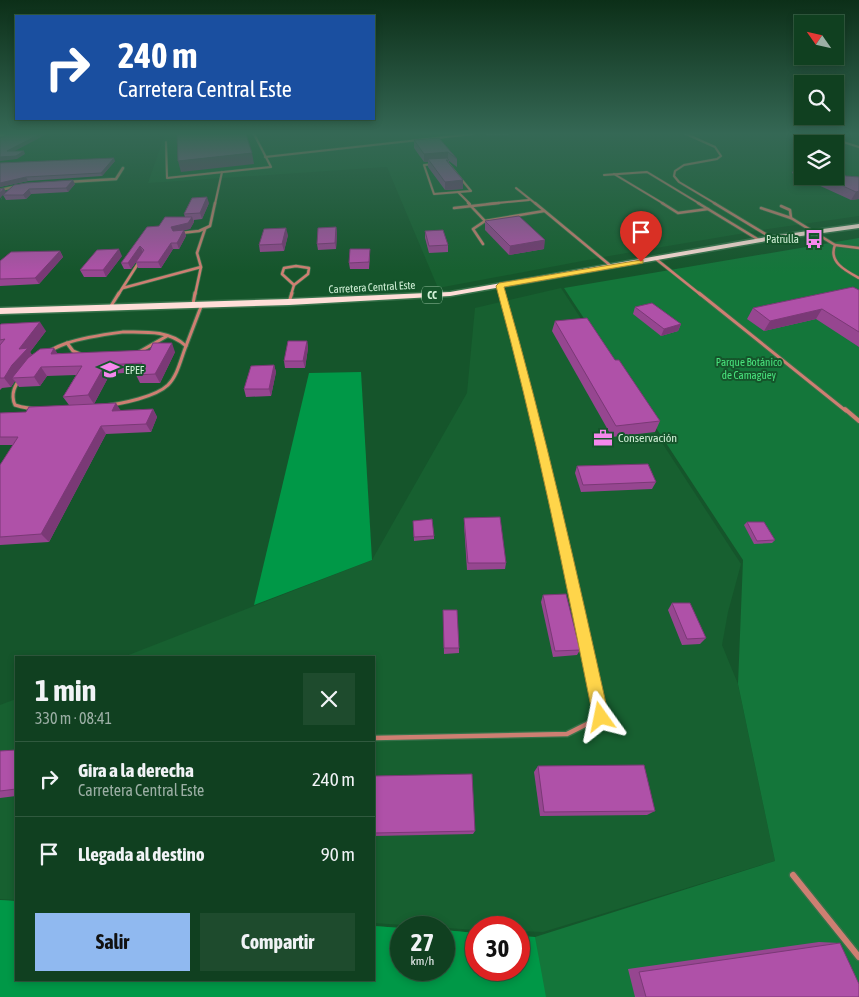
<!DOCTYPE html>
<html lang="es">
<head>
<meta charset="utf-8">
<style>
  body { margin:0; font-family:"Asap Condensed",sans-serif; background:#1e4b2d; color:#f1f3f6; height:100vh; display:flex; flex-direction:column; font-size:19px; white-space:nowrap }
  * { box-sizing:border-box; margin:0 }
  p { font-size:16px; color:#9cafa5 }
  .icon { flex:none; width:28px; height:28px; fill:none; stroke:currentColor; stroke-width:2; stroke-linecap:round; stroke-linejoin:round }
  .map { position:relative; flex:1; overflow:hidden }
  .side { position:absolute; left:15px; top:656px; width:360px; height:325px; display:flex; flex-direction:column; background:#104020; border-radius:0px; box-shadow:0 2px 8px #0003,0 0 0 1px #30593e }
  .side>* { flex:none }
  .top-card { position:absolute; left:15px; top:15px; width:360px; height:105px; border-radius:0px; box-shadow:0 2px 8px #0003,0 0 0 1px #30593e; background:#1a4fa0; color:#fff; overflow:hidden }
  .needle { width:32px; rotate:304deg }
  .tools { position:absolute; left:794px; top:15px; display:grid; gap:10px }
  .tools a { display:grid; place-items:center; width:50px; height:50px; border-radius:0px; background:#104020; box-shadow:0 2px 8px #0003,0 0 0 1px #30593e; font-size:25px }
  .speed { position:absolute; left:390px; top:916px; display:flex; gap:10px; font-size:25px; font-weight:700; text-align:center }
  .speed>* { display:grid; place-content:center; width:65px; height:65px; border-radius:50%; background:#104020; box-shadow:0 2px 8px #0003,0 0 0 1px #30593e; line-height:1 }
  .speed small { font-size:12px; font-weight:400 }
  .speed .limit { border:8px solid #d22; background:#fff; color:#111 }
  .pin { position:absolute; display:grid; place-items:center; width:42px; height:42px; color:#fff; margin:-51px -21px; border-radius:50% 50% 50% 0; rotate:-45deg; box-shadow:0 0 5px #0007 }
  .pin .icon { rotate:45deg }
  .me { position:absolute; width:55px; margin:-28px; rotate:348deg; stroke-linejoin:round; filter:drop-shadow(0 0 4px #0008) }
  .turn { display:flex; align-items:center; gap:18px; height:105px; padding:0 20px; font-size:22px }
  .turn .icon { width:65px; height:65px; stroke-width:2.5 }
  .turn b { display:block; font-size:35px; line-height:42px }
  .round { display:grid; place-items:center; flex:none; width:52px; height:52px; border-radius:0px; background:#1e4b2d }
  .head { display:flex; align-items:center; justify-content:space-between; height:85px; padding:0 20px }
  h1 { font-size:30px; font-weight:700; line-height:38px }
  .button { display:flex; gap:10px; margin-top:auto; padding:10px 20px }
  .button a { flex:1; height:58px; border-radius:0px; background:#90b9f0; color:#111; font-size:20px; font-weight:700; line-height:58px; text-align:center }
  .button a+a { background:#1e4b2d; color:#f1f3f6 }
  ul { padding:0; list-style:none }
  li { display:flex; align-items:center; gap:15px; height:75px; padding:0 20px; border-top:1px solid #30593e }
  li div { flex:1 }
  li b { display:block; font-size:19px }
  li em { font-style:normal }
  .map>svg:first-child { display:block }
  .built { fill:#176030; fill-rule:evenodd }
  .green { fill:#14763a }
  .forest { fill:#009847 }
  .lines { fill:none; stroke-linecap:round; stroke-linejoin:round }
  .lane-far5-casing { stroke:#37714a; stroke-width:3 }
  .lane-far4-casing { stroke:#37714a; stroke-width:4 }
  .lane-far3-casing { stroke:#37714a; stroke-width:5 }
  .lane-far2-casing { stroke:#37714a; stroke-width:6 }
  .lane-far1-casing { stroke:#37714a; stroke-width:7 }
  .lane-casing { stroke:#37714a; stroke-width:9 }
  .street-far4-casing { stroke:#37714a; stroke-width:4 }
  .street-far3-casing { stroke:#37714a; stroke-width:4.5 }
  .street-far2-casing { stroke:#37714a; stroke-width:5.5 }
  .street-far1-casing { stroke:#37714a; stroke-width:8 }
  .street-casing { stroke:#37714a; stroke-width:9 }
  .secondary-casing { stroke:#37714a; stroke-width:12 }
  .primary-casing { stroke:#37714a; stroke-width:3 }
  .lane-far5 { stroke:#ce7f72; stroke-width:2 }
  .lane-far4 { stroke:#ce7f72; stroke-width:2.5 }
  .lane-far3 { stroke:#ce7f72; stroke-width:3 }
  .lane-far2 { stroke:#ce7f72; stroke-width:4 }
  .lane-far1 { stroke:#ce7f72; stroke-width:4.5 }
  .lane { stroke:#ce7f72; stroke-width:6 }
  .street-far4 { stroke:#ce7f72; stroke-width:2.5 }
  .street-far3 { stroke:#ce7f72; stroke-width:3 }
  .street-far2 { stroke:#ce7f72; stroke-width:4 }
  .street-far1 { stroke:#ce7f72; stroke-width:5 }
  .street { stroke:#ce7f72; stroke-width:6 }
  .secondary { stroke:#f9aea1; stroke-width:10 }
  .primary { fill:#ffded8; fill-rule:evenodd }
  .wall { fill:#964690 }
  .shaded-wall { fill:#7a3976 }
  .building { fill:#af51a8; stroke:#7a3976 }
  .route { fill:#ffd54a; stroke:#a68a30 }
  .labels { text-anchor:middle; dominant-baseline:central; stroke-width:4; stroke-linejoin:round; paint-order:stroke }
  .far-poi-label { font-size:11px; fill:#d1f0d7; stroke:#15552b; text-anchor:end }
  .far-street-label { font-size:11px; fill:#d1f0d7; stroke:#15552b }
  .shield { fill:#15552b; stroke:#99c2a3; stroke-width:1 }
  .shield-label { font-size:11px; font-weight:bold; fill:#d1f0d7 }
  .far-park-label { font-size:11px; fill:#49e37d; stroke:#15552b }
  .poi-label { font-size:12px; fill:#d1f0d7; stroke:#15552b; text-anchor:start }
</style>
</head>
<body>
<div class="map">
<svg width="859" height="997" viewBox="0 0 859 997">
  <rect width="100%" height="100%" fill="#15552b"/>
  <!-- built -->
  <g class="built">
    <path d="M165,134H859V216L768,229L609,256L438,288L387,167L148,183ZM802,144H835V176H802Z"/>
    <polygon points="561,288 741,564 728,612 722,645 738,684 775,861 543,932 519,931 519,928 476,928 476,930 374,923 374,658 121,658 372,560 467,393 475,308"/>
    <polygon points="16,699 16,900 0,899 0,705"/>
  </g>
  <!-- green -->
  <polygon class="green" points="859,238 859,997 0,997 0,900 16,901 16,980 374,980 374,926 401,928 401,970 444,970 444,930 476,933 476,970 519,970 519,936 535,937 775,861 738,684 743,560 564,288"/>
  <!-- forest -->
  <g class="forest">
    <polygon points="361,372 372,560 254,605 309,373"/>
    <polygon points="0,900 16,901 16,980 374,980 374,926 401,928 401,970 444,970 444,930 476,933 476,970 519,970 519,936 535,937 546,997 0,997"/>
  </g>
  <g class="lines">
    <!-- lane-far5 casing -->
    <g class="lane-far5-casing">
      <g id="lane-far5">
        <polyline points="487,134 508,134"/>
        <polyline points="686,134 715,147 721,156 717,159 684,165 675,171 674,176 679,182 716,204"/>
        <polyline points="818,134 859,147"/>
        <polyline points="166,142 167,178 271,167 254,134"/>
        <polyline points="265,157 473,134"/>
        <polygon points="448,163 471,191 434,194 424,165"/>
        <polyline points="614,174 664,204"/>
        <polyline points="604,175 647,172 700,204"/>
        <polyline points="516,188 536,204"/>
        <polyline points="458,192 470,204"/>
        <polyline points="215,204 222,172"/>
        <polyline points="487,204 529,200"/>
      </g>
    </g>
    <!-- lane-far4 casing -->
    <g class="lane-far4-casing">
      <g id="lane-far4">
        <polyline points="468,203 485,221"/>
        <polyline points="535,203 611,266"/>
        <polyline points="662,203 678,213 708,209"/>
        <polyline points="698,203 759,240"/>
        <polyline points="714,203 772,238"/>
        <polyline points="781,206 790,210 791,218"/>
        <polyline points="454,208 499,203"/>
        <path d="M761,208L791,218L835,245C828,262 846,271 859,278"/>
        <polyline points="181,233 199,231 210,226 215,203"/>
        <polyline points="483,244 473,229 485,221 544,211"/>
        <polyline points="835,245 859,248"/>
        <polyline points="656,259 701,295"/>
        <polygon points="296,266 309,268 308,274 294,285 282,274 284,268"/>
        <polyline points="123,288 201,267"/>
        <polyline points="118,295 139,262"/>
        <polyline points="195,295 201,267 197,253 205,229"/>
        <polyline points="291,295 294,285"/>
      </g>
    </g>
    <!-- lane-far3 casing -->
    <g class="lane-far3-casing">
      <g id="lane-far3">
        <polyline points="699,293 846,411"/>
        <polyline points="289,302 292,293"/>
        <polyline points="193,304 195,293"/>
        <polyline points="111,306 119,293"/>
        <path d="M123,332C145,332 169,330 186,346C181,358 178,375 168,385C145,407 44,416 15,405C10,394 15,385 22,376C45,342 85,337 123,332Z"/>
        <polyline points="67,343 73,351 80,354"/>
        <polyline points="186,346 202,304"/>
        <polyline points="139,352 167,336"/>
      </g>
    </g>
    <!-- lane-far2 casing -->
    <g class="lane-far2-casing">
      <polyline id="lane-far2" points="845,409 859,421"/>
    </g>
    <!-- lane-far1 casing -->
    <g class="lane-far1-casing">
      <polyline id="lane-far1" points="374,738 567,734 601,717"/>
    </g>
    <!-- lane casing -->
    <g class="lane-casing">
      <polyline id="lane" points="793,875 859,957"/>
    </g>
    <!-- street-far4 casing -->
    <g class="street-far4-casing">
      <g id="street-far4">
        <polyline points="67,182 116,179 123,168"/>
        <polyline points="0,190 18,186"/>
      </g>
    </g>
    <!-- street-far3 casing -->
    <g class="street-far3-casing">
      <polyline id="street-far3" points="499,286 501,295"/>
    </g>
    <!-- street-far2 casing -->
    <g class="street-far2-casing">
      <polyline id="street-far2" points="501,293 532,411"/>
    </g>
    <!-- street-far1 casing -->
    <g class="street-far1-casing">
      <polyline id="street-far1" points="532,409 567,560"/>
    </g>
    <!-- street casing -->
    <g class="street-casing">
      <polyline id="street" points="567,559 601,717"/>
    </g>
    <!-- secondary casing -->
    <g class="secondary-casing">
      <polyline id="secondary" points="0,134 2,134"/>
    </g>
    <!-- primary casing -->
    <g class="primary-casing">
      <polygon id="primary" points="859,224 859,228 772,240 450,296 289,305 0,314 0,308 289,299 450,292 772,236"/>
    </g>
    <!-- lane-far5 -->
    <use href="#lane-far5" class="lane-far5"/>
    <!-- lane-far4 -->
    <use href="#lane-far4" class="lane-far4"/>
    <!-- lane-far3 -->
    <use href="#lane-far3" class="lane-far3"/>
    <!-- lane-far2 -->
    <use href="#lane-far2" class="lane-far2"/>
    <!-- lane-far1 -->
    <use href="#lane-far1" class="lane-far1"/>
    <!-- lane -->
    <use href="#lane" class="lane"/>
    <!-- street-far4 -->
    <use href="#street-far4" class="street-far4"/>
    <!-- street-far3 -->
    <use href="#street-far3" class="street-far3"/>
    <!-- street-far2 -->
    <use href="#street-far2" class="street-far2"/>
    <!-- street-far1 -->
    <use href="#street-far1" class="street-far1"/>
    <!-- street -->
    <use href="#street" class="street"/>
    <!-- secondary -->
    <use href="#secondary" class="secondary"/>
    <!-- primary -->
    <use href="#primary" class="primary"/>
  </g>
  <!-- wall -->
  <g class="wall">
    <polygon points="439,138 457,159 457,167 449,161 449,163 463,180 463,189 445,190 428,167 428,162 424,162 414,148 414,140"/>
    <polygon points="115,161 102,176 28,181 0,187 0,163"/>
    <polygon points="802,164 802,176 846,176 859,177 859,199 851,200 792,173 796,165"/>
    <polygon points="75,184 68,192 31,194 26,199 6,200 3,195 14,185"/>
    <polygon points="209,203 202,219 194,220 194,222 190,229 184,230 186,236 179,249 173,249 161,268 138,268 136,262 139,258 131,269 124,269 121,263 159,226 185,217 184,214"/>
    <polygon points="485,221 544,249 509,255 485,230"/>
    <polygon points="336,227 337,233 336,249 318,250 317,244"/>
    <polygon points="425,231 448,245 448,252 429,253 425,238"/>
    <polygon points="288,235 284,251 260,252 259,245"/>
    <polygon points="60,251 63,257 39,284 0,286 0,261"/>
    <polygon points="370,255 369,269 350,269 349,263"/>
    <polygon points="122,256 106,277 84,277 80,270"/>
    <polygon points="859,290 859,347 816,319 764,331 747,319 753,308"/>
    <polygon points="635,307 681,324 678,331 661,336 633,314"/>
    <polygon points="555,321 615,360 660,421 655,432 612,437 552,331"/>
    <polygon points="46,331 30,352 32,355 58,353 175,352 160,383 140,383 136,375 137,372 110,374 94,404 121,410 153,409 157,417 151,432 106,434 49,542 0,545 0,465 13,445 0,445 0,413 26,412 69,405 63,397 76,375 47,376 40,386 19,387 15,381 11,387 2,388 0,390 0,340"/>
    <polygon points="307,341 308,348 305,368 285,368 284,361"/>
    <polygon points="274,365 276,372 271,396 246,397 244,389"/>
    <polygon points="577,466 656,482 652,489 581,492 575,473"/>
    <polygon points="464,518 506,563 505,569 467,570 464,525"/>
    <polygon points="413,521 434,536 434,539 414,541"/>
    <polygon points="747,522 775,540 772,543 754,544 744,525"/>
    <polygon points="543,595 580,650 577,655 553,657 541,602"/>
    <polygon points="672,603 706,638 700,644 682,645 668,610"/>
    <polygon points="443,610 459,648 459,653 444,654"/>
    <polygon points="16,750 16,796 0,798 0,751"/>
    <polygon points="538,766 655,811 647,815 540,816 534,772"/>
    <polygon points="374,776 475,831 473,834 374,836"/>
    <polygon points="819,942 840,943 859,997 635,997 628,969"/>
  </g>
  <!-- shaded-wall -->
  <g class="shaded-wall">
    <polygon points="40,134 47,134 9,154 7,151"/>
    <polygon points="24,151 25,154 17,159 0,161 0,157"/>
    <polygon points="448,152 448,168 428,159 428,162 424,162 424,154"/>
    <polygon points="252,153 254,164 181,172 178,161"/>
    <polygon points="114,158 115,161 102,176 101,173"/>
    <polygon points="26,177 28,181 0,187 0,183"/>
    <polygon points="73,180 75,184 68,192 66,188"/>
    <polygon points="463,180 463,189 445,190 445,182"/>
    <polygon points="4,188 6,192 1,197 2,200 0,197 0,193"/>
    <polygon points="29,189 31,194 26,199 23,195"/>
    <polygon points="859,191 859,199 851,200 856,192"/>
    <polygon points="207,197 209,203 202,219 200,213"/>
    <polygon points="192,217 194,222 190,229 184,230 186,236 179,249 171,227"/>
    <polygon points="336,227 337,233 336,249 335,243"/>
    <polygon points="286,228 288,235 284,251 282,244"/>
    <polygon points="545,240 544,249 509,255 510,246"/>
    <polygon points="171,243 173,249 161,268 158,262"/>
    <polygon points="140,246 143,252 131,269 128,263"/>
    <polygon points="119,249 122,256 106,277 103,270"/>
    <polygon points="60,251 63,257 39,284 35,278"/>
    <polygon points="822,309 816,319 764,331 770,321"/>
    <polygon points="40,322 46,331 30,352 34,358 12,378 15,381 11,387 4,378 19,349"/>
    <polygon points="681,324 678,331 661,336 664,329"/>
    <polygon points="307,341 308,348 305,368 303,361"/>
    <polygon points="172,343 175,352 160,383 155,374"/>
    <polygon points="54,348 60,357 51,354"/>
    <polygon points="105,365 110,374 94,404 88,395"/>
    <polygon points="274,365 276,372 271,396 269,389"/>
    <polygon points="41,367 47,376 40,386 34,377"/>
    <polygon points="116,403 121,411 112,411"/>
    <polygon points="153,409 157,417 151,432 146,424"/>
    <polygon points="101,426 106,434 49,542 41,534"/>
  </g>
  <!-- building -->
  <g class="building">
    <polygon points="6,134 40,134 7,151 24,151 16,156 0,157 0,137 3,137"/>
    <polygon points="177,134 246,134 252,153 178,161"/>
    <polygon points="439,138 457,159 448,152 424,154 414,140"/>
    <polygon points="114,158 101,173 26,177 0,183 0,163"/>
    <polygon points="447,158 449,160 446,160 463,180 445,182 428,159"/>
    <polygon points="802,164 802,168 796,165"/>
    <polygon points="835,172 846,176 859,177 859,191 856,192 821,176 835,176"/>
    <polygon points="73,180 66,188 29,189 23,195 3,195 14,185 26,183"/>
    <polygon points="4,188 0,193 0,189"/>
    <polygon points="207,197 200,213 184,214 192,198"/>
    <polygon points="519,216 545,240 510,246 485,221"/>
    <polygon points="165,217 192,217 188,223 171,227 173,231 184,230 177,243 171,243 158,262 136,262 144,250 140,246 128,263 121,263 147,227 159,226"/>
    <polygon points="336,227 335,243 317,244 318,228"/>
    <polygon points="286,228 282,244 259,245 264,229"/>
    <polygon points="443,230 448,245 429,246 425,231"/>
    <polygon points="119,249 103,270 80,270 97,250"/>
    <polygon points="350,249 370,249 369,262 349,263"/>
    <polygon points="60,251 35,278 0,279 0,261 11,252"/>
    <polygon points="853,287 859,290 859,332 822,309 770,321 753,308"/>
    <polygon points="652,303 681,324 664,329 635,307"/>
    <polygon points="587,318 615,360 619,360 660,421 616,426 555,321"/>
    <polygon points="40,322 19,349 28,348 12,365 4,378 0,378 0,345 5,339 0,340 0,325 1,324"/>
    <polygon points="288,341 307,341 303,361 284,361"/>
    <polygon points="153,343 172,343 155,374 136,375 142,363 105,365 88,395 63,397 82,366 41,367 34,377 12,378 28,358 40,349 54,348 51,354 98,352 150,350"/>
    <polygon points="274,365 269,389 244,389 251,366"/>
    <polygon points="116,403 112,411 153,409 146,424 101,426 41,534 0,537 0,465 18,437 0,437 0,413 26,412 29,407"/>
    <polygon points="648,464 656,482 583,485 577,466"/>
    <polygon points="500,517 506,563 468,563 464,518"/>
    <polygon points="432,519 434,536 414,537 413,521"/>
    <polygon points="747,522 764,522 775,540 757,541"/>
    <polygon points="566,594 580,650 555,651 543,595"/>
    <polygon points="672,603 690,603 706,638 687,639"/>
    <polygon points="443,610 457,610 459,648 444,648"/>
    <polygon points="16,750 16,789 0,791 0,751"/>
    <polygon points="644,765 655,811 544,812 538,766"/>
    <polygon points="472,774 475,831 374,833 374,776"/>
    <polygon points="840,943 859,984 859,997 646,997 639,972"/>
  </g>
  <!-- sky -->
  <linearGradient id="sky" x2="0" y2="1"><stop stop-color="#0c2f18"/><stop offset="0.49" stop-color="#356855"/><stop offset="1" stop-color="#356855" stop-opacity="0"/></linearGradient>
  <rect width="859" height="273" fill="url(#sky)"/>
  <!-- route -->
  <path class="route" d="M641,260H643V263L504,287C545,429 577,573 609,717L606,722L601,725L596,722L593,717C564,572 535,428 496,286L499,283Z"/>
  <!-- icons -->
  <defs>
    <g id="bus-bare" transform="scale(1.5)"><path d="M-5-6H5V4H4V6H2V4H-2V6H-4V4H-5ZM-3.5-4V0h7V-4ZM-3.5 1.2v1.5H-2V1.2ZM2 1.2v1.5H3.5V1.2Z" fill="#f688ed" stroke="#15552b" stroke-width="2.5" paint-order="stroke"/></g>
    <g id="school-bare" transform="scale(1.5)"><path d="M0-5L7-2L0 1L-7-2ZM-4 1L0 2.5L4 1V4Q0 6-4 4Z" fill="#f688ed" stroke="#15552b" stroke-width="2.5" paint-order="stroke"/></g>
    <g id="office-bare" transform="scale(1.5)"><path d="M-6-3h4V-5.5h4V-3h4V5H-6ZM-1-4.5V-3h2v-1.5ZM-6 0V1H6V0Z" fill="#f688ed" stroke="#15552b" stroke-width="2.5" paint-order="stroke"/></g>
  </defs>
  <g fill-rule="evenodd">
    <use href="#bus-bare" x="814" y="239"/>
    <use href="#school-bare" x="110" y="370"/>
    <use href="#office-bare" x="603" y="438"/>
  </g>
  <g class="labels">
    <!-- far-poi labels -->
    <g class="far-poi-label">
      <text x="799" y="239">Patrulla</text>
      <text x="125" y="370" text-anchor="start">EPEF</text>
    </g>
    <!-- far-street labels -->
    <g class="far-street-label">
      <text transform="translate(372 287) rotate(-3)">Carretera Central Este</text>
    </g>
    <!-- shield labels -->
    <rect class="shield" x="422" y="286.5" width="20" height="17" rx="4"/>
    <g class="shield-label">
      <text x="432" y="295">CC</text>
    </g>
    <!-- far-park labels -->
    <g class="far-park-label">
      <text x="749" y="362">Parque Botánico<tspan x="749" dy="13">de Camagüey</tspan></text>
    </g>
    <!-- poi labels -->
    <g class="poi-label">
      <text x="618" y="438">Conservación</text>
    </g>
  </g>
</svg>
<div class="tools">
<a><svg class="needle" viewBox="-14 -14 28 28"><path d="M0-13l5 13h-10z" fill="#e53935"/><path d="M0 13l5-13h-10z" fill="#9cafa5"/></svg></a>
<a><svg class="icon" aria-label="search" viewBox="0 0 24 24"><circle cx="10" cy="10" r="6"/><path d="M15 15l6 6"/></svg></a>
<a><svg class="icon" aria-label="layers" viewBox="0 0 24 24"><path d="M12 4l9 5-9 5-9-5zM3 14l9 5 9-5"/></svg></a>
</div>
<div class="speed"><div>27<small>km/h</small></div><div class="limit">30</div></div>
<div class="pin" style="left:641px;top:262px;background:#d93025"><svg class="icon" aria-label="arrive" viewBox="0 0 24 24"><path d="M6 21V4h12l-3 4 3 4H6"/></svg></div>
<svg class="me" style="left:601px;top:717px" viewBox="-20 -20 40 40"><path d="M0-17L14 15 0 8-14 15z" fill="#ffd54a" stroke="#fff" stroke-width="4"/></svg>
<div class="top-card">
<div class="turn"><svg class="icon" aria-label="right" viewBox="0 0 24 24"><path d="M7 20v-9h11M14 6l5 5-5 5"/></svg><div><b>240 m</b>Carretera Central Este</div></div>
</div>
<section class="side">
<div class="head"><div><h1>1 min</h1><p>330 m · 08:41</p></div><a class="round"><svg class="icon" aria-label="close" viewBox="0 0 24 24"><path d="M6 6l12 12M18 6L6 18"/></svg></a></div>
<ul>
<li><svg class="icon" aria-label="right" viewBox="0 0 24 24"><path d="M7 20v-9h11M14 6l5 5-5 5"/></svg><div><b>Gira a la derecha</b><p>Carretera Central Este</p></div><em>240 m</em></li>
<li><svg class="icon" aria-label="arrive" viewBox="0 0 24 24"><path d="M6 21V4h12l-3 4 3 4H6"/></svg><div><b>Llegada al destino</b></div><em>90 m</em></li>
</ul>
<div class="button"><a>Salir</a><a>Compartir</a></div>
</section>
</div>
</body>
</html>
